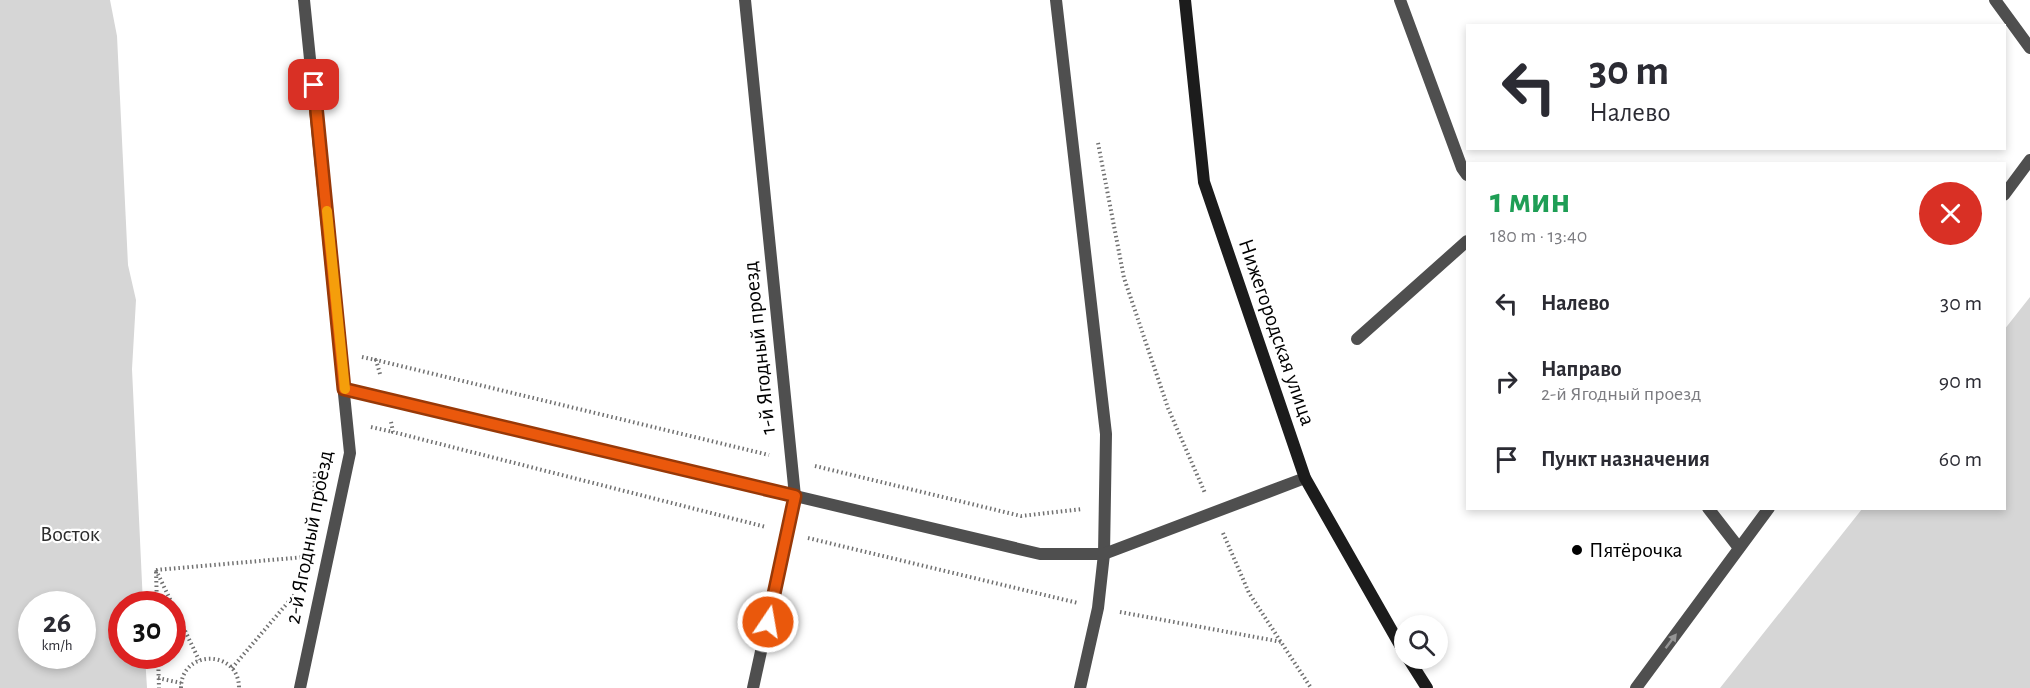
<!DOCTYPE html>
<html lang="ru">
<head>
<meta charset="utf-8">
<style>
  body { margin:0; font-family:"Alegreya Sans",sans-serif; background:#f2f2f3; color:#2b2b33; height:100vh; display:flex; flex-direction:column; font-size:22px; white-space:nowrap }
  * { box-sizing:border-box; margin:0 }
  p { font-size:20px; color:#7c7c81 }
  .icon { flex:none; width:33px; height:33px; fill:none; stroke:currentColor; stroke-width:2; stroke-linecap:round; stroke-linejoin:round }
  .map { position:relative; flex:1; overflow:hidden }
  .details { position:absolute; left:1466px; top:162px; width:540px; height:348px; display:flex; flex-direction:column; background:#fff; border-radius:0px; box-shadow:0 3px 9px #0003 }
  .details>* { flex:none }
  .hud { position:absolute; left:1466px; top:24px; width:540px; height:126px; border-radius:0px; box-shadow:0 3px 9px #0003; background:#fff; color:#2b2b33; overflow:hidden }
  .fabs { position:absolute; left:1394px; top:615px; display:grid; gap:12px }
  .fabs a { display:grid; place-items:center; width:54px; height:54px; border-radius:50%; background:#fff; box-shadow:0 3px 9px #0003; font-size:30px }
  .speed { position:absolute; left:18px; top:591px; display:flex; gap:12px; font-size:30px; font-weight:700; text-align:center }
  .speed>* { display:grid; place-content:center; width:78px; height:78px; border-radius:50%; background:#fff; box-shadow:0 3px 9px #0003; line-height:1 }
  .speed small { font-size:15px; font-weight:400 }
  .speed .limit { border:9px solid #d22; background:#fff; color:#111 }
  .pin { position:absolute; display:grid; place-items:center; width:51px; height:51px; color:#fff; margin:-26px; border-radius:12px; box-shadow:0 3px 9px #0006 }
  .me { position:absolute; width:66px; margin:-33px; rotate:12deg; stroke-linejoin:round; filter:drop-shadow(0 0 4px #0008) }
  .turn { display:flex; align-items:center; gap:21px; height:126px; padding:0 24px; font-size:27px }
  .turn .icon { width:78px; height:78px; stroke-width:2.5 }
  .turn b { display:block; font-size:42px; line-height:51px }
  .round { display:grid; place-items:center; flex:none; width:63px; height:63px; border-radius:32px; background:#f2f2f3 }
  .summary { display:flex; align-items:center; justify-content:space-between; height:102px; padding:0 24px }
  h1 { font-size:36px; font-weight:600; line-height:45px; color:#1e9e55 }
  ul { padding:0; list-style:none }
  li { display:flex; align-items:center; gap:18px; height:78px; padding:0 24px }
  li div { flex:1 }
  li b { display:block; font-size:22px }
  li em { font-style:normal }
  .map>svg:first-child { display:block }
  .green { fill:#d6d6d6; fill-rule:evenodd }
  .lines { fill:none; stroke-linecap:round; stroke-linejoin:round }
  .path { stroke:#717171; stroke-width:4; stroke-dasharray:1.5 3; stroke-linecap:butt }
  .street { stroke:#4f4f4f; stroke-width:12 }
  .secondary { stroke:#1c1c1c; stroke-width:12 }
  .oneway { fill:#959595 }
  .route-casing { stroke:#983908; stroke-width:15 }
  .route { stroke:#ea580c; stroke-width:10 }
  .slow { stroke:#f59e0b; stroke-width:10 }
  .poi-dot { fill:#000; stroke:#fff; stroke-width:2 }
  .labels { text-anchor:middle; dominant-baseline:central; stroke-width:4.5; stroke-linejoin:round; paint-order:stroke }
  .street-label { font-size:22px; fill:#000; stroke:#fff }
  .park-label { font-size:22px; fill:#2d2d2d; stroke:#fff }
  .poi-label { font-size:22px; fill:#000; stroke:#fff; text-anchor:start }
</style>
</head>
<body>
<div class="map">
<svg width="2030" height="688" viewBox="0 0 2030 688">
  <rect width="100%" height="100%" fill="#fff"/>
  <!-- green -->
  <g class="green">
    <path d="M0,0H110L117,36L128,265L136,300L132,369L143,604H122V656H145L147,688H0ZM82,604V656H32V604Z"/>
    <polygon points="2030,297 2030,688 1720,688 1862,509 2004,508 2004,330"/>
  </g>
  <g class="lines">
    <!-- path -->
    <g class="path">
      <polyline points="1098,143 1124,278 1168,408 1205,493"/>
      <polyline points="362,357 376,360"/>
      <polyline points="380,374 376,360 769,455"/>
      <polyline points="391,422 393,432 766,527"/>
      <polyline points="371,427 393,432"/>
      <polyline points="815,466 1021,516 1083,509"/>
      <polyline points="314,505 315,472"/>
      <polyline points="1223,533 1249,593 1311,688"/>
      <polyline points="808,538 1078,603"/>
      <polyline points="156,570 305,557"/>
      <polyline points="156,570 199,660"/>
      <polyline points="156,572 157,604"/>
      <polyline points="1120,612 1282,642"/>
      <polyline points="158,656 159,688"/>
      <polyline points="232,668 296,593"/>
      <polyline points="158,678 181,683"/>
      <path d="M181,688C181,649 239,649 239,688"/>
    </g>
    <!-- street -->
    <g class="street">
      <polyline points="745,0 795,496 753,688"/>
      <polyline points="1056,0 1106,434 1104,554 1098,608 1080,688"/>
      <polyline points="1400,0 1462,168 1467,175"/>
      <polyline points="1995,0 2030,48"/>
      <polyline points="2004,195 2030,160"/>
      <polyline points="1357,339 1467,241"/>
      <polyline points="344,389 1040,554 1104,554 1305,478"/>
      <polyline points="1708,508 1739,548"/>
      <polyline points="300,688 350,453 304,0"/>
      <polyline points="1636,688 1769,508"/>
    </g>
    <!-- secondary -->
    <g class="secondary">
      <polyline points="1185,0 1204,182 1305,478 1404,652"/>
      <polyline points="1408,658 1427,688"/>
    </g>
  </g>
  <!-- one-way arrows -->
  <defs><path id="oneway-solid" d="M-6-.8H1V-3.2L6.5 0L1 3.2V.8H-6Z" transform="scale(1.5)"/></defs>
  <use class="oneway" href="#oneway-solid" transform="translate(1671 641) rotate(-53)"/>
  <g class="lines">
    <!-- route casing -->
    <g class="route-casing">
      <polyline id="route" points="314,85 344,389 795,496 768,622"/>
    </g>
    <!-- route -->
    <use href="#route" class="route"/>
    <!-- slow -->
    <polyline class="slow" points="327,211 345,389"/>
  </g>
  <!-- markers -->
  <circle class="poi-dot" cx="1577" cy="550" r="6"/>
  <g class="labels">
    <!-- street labels -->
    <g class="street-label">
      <text transform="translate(1277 332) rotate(71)">Нижегородская улица</text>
      <text transform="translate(759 348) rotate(-96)">1-й Ягодный проезд</text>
      <text transform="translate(309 537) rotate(-79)">2-й Ягодный проезд</text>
    </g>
    <!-- park labels -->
    <g class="park-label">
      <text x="70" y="534">Восток</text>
    </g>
    <!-- poi labels -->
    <g class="poi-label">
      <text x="1589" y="550">Пятёрочка</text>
    </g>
  </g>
</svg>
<div class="fabs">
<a><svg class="icon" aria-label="search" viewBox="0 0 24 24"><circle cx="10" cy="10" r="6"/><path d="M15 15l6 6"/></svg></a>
</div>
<div class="speed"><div>26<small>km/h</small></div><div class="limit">30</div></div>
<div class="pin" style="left:314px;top:85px;background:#d93025"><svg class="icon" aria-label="arrive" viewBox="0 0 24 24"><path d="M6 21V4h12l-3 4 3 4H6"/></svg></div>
<svg class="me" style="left:768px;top:622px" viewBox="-20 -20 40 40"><circle r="17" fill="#ea580c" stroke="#fff" stroke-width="3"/><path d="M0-11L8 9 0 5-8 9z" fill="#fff"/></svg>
<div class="hud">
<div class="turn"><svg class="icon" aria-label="left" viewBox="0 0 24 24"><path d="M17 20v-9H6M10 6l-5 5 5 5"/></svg><div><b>30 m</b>Налево</div></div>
</div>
<section class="details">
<div class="summary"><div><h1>1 мин</h1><p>180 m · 13:40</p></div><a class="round" style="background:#d93025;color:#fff"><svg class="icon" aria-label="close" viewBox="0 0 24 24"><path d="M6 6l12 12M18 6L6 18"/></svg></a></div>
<ul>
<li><svg class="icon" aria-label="left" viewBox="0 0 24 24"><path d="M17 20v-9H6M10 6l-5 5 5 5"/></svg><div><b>Налево</b></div><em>30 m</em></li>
<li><svg class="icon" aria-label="right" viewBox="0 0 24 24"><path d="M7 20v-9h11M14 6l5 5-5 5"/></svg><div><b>Направо</b><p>2-й Ягодный проезд</p></div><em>90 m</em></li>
<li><svg class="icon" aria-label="arrive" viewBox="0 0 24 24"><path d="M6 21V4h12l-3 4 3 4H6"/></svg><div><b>Пункт назначения</b></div><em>60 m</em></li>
</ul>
</section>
</div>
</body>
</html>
